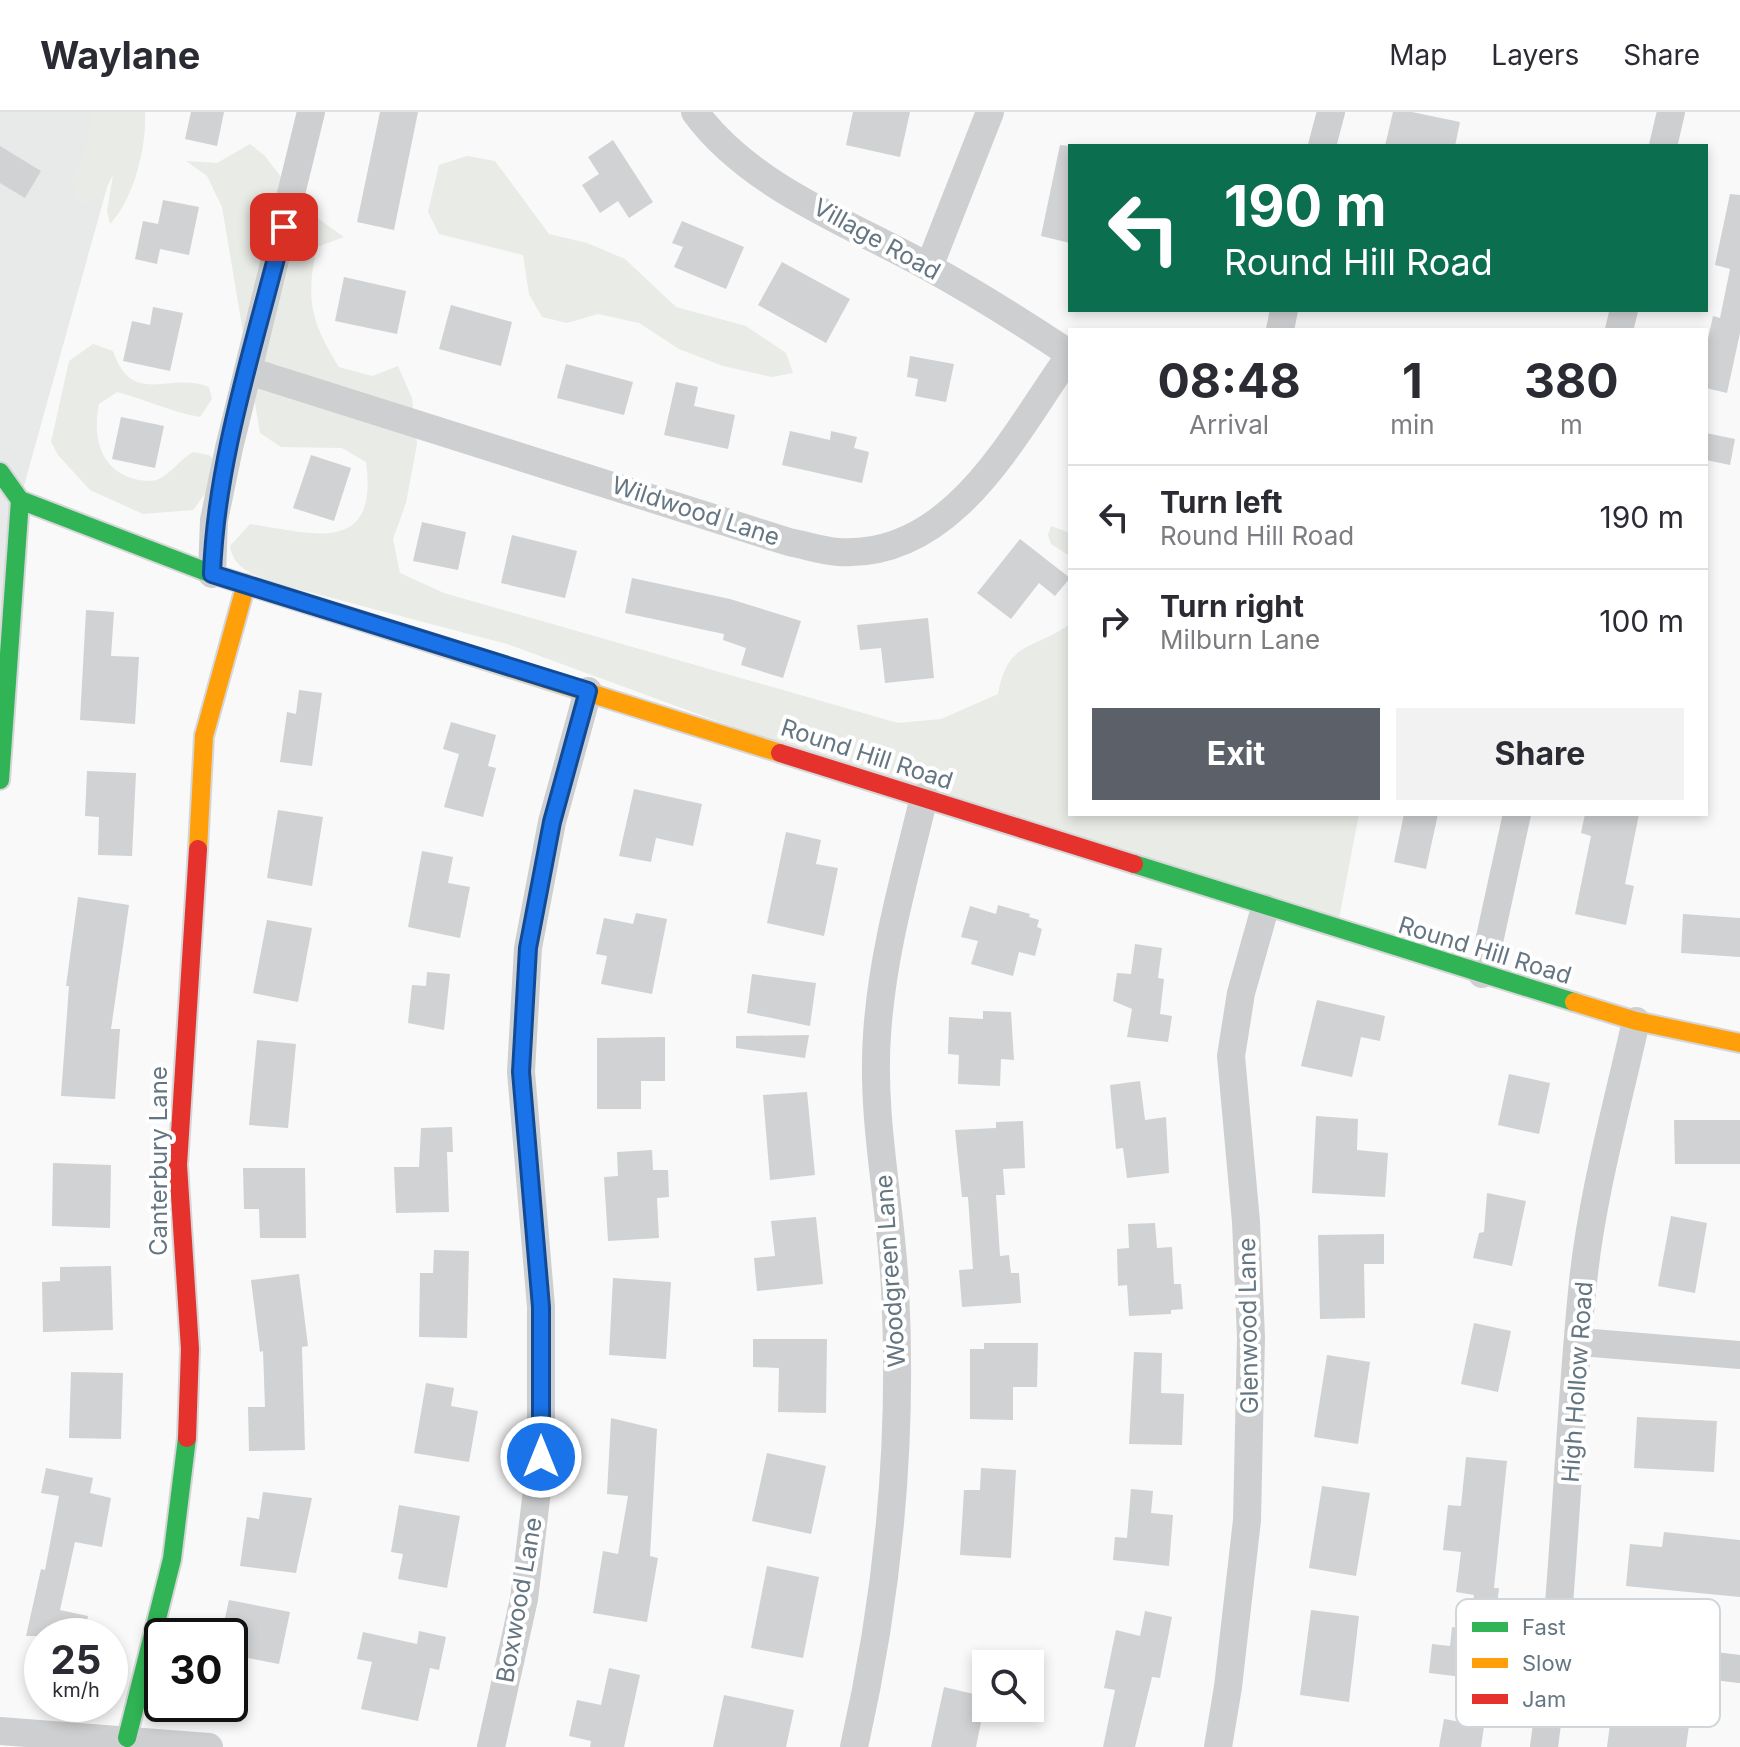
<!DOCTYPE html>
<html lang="en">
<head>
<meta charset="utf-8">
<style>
  body { margin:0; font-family:Inter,sans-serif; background:#f2f2f3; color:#2b2b33; height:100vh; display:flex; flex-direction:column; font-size:30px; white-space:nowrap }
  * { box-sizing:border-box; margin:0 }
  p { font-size:26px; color:#7c7c81 }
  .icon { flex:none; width:44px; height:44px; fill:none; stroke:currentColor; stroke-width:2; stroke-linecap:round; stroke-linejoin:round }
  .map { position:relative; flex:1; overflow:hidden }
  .drawer { position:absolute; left:1068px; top:216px; width:640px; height:488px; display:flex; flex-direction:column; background:#fff; border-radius:0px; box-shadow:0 4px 12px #0003 }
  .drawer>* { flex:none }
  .hud { position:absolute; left:1068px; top:32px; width:640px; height:168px; border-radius:0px; box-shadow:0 4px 12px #0003; background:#0b6e4f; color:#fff; overflow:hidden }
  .tools { position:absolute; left:972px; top:1538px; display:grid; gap:16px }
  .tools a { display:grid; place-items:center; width:72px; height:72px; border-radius:0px; background:#fff; box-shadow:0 4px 12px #0003; font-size:40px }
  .speed { position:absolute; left:24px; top:1506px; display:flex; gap:16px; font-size:40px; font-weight:700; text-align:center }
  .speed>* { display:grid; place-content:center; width:104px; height:104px; border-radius:50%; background:#fff; box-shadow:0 4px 12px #0003; line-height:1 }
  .speed small { font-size:20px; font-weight:400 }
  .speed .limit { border:4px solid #111; border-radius:12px; background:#fff; color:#111 }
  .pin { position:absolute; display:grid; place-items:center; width:68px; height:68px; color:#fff; margin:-34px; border-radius:16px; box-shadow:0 4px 12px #0006 }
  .me { position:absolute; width:88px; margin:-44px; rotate:0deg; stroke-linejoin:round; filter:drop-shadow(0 0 6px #0008) }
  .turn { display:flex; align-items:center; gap:28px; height:168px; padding:0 24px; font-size:36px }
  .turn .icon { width:104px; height:104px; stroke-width:2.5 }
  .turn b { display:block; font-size:56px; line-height:68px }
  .eta { display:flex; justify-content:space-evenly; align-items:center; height:136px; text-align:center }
  .eta b { font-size:48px; font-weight:700; line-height:56px }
  .primary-button { display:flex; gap:16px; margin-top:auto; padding:16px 24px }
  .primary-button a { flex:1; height:92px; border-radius:0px; background:#5c6169; color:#fff; font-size:32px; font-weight:700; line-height:92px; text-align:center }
  .primary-button a+a { background:#f2f2f3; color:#2b2b33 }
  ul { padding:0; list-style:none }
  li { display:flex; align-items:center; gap:24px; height:104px; padding:0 24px; border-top:2px solid #e1e1e2 }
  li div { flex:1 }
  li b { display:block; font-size:30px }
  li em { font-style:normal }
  header { display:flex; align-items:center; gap:48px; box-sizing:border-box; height:112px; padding:0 40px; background:#fff; border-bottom:2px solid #e1e1e2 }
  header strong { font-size:38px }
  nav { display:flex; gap:44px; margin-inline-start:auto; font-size:28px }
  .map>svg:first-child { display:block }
  .built { fill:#e8e9e9 }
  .green { fill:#e8ebe6 }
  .building { fill:#d0d2d3 }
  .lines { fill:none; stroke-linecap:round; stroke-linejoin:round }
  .fast-casing { stroke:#d5d6d7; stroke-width:22 }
  .slow-casing { stroke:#d5d6d7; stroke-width:22 }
  .jam-casing { stroke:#d5d6d7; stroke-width:22 }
  .street { stroke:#cecfd0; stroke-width:28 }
  .fast { stroke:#30b455; stroke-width:18 }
  .slow { stroke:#ff9f0a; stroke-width:18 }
  .jam { stroke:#e5322d; stroke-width:18 }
  .route-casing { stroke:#114b97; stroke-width:20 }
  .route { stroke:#1a73e8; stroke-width:14 }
  .labels { text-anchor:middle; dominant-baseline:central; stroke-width:8; stroke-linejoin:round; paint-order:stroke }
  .street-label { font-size:24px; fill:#657683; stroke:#fff }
  .key { fill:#fff; stroke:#d1d6da; stroke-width:2 }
  .key-label { font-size:22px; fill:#657683 }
</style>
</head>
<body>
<header>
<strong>Waylane</strong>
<nav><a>Map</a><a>Layers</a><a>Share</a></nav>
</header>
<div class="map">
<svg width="1740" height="1635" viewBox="0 0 1740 1635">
  <rect width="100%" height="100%" fill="#f9f9f9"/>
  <!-- built -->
  <polygon class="built" points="0,0 128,0 20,388 0,667"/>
  <!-- green -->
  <g class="green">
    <path d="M91,0H145C147,34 134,87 110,112L107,99L113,63L103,82L85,93L75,85L72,66L84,45Z"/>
    <path d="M250,32L265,44L306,98L344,125L317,135C305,187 311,210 339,255L372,264L398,254L412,286L417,332L406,391L393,427L400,461L444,481L898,611L941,607L998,582C1008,528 1032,539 1070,512V702H1359L1337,817L924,685L507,532L271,470C251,461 234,457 230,434L250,412C311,421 379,445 366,350L342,336L281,335L260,321L222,95L207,64L186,49L217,51Z"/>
    <polygon points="467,44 495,49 549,122 587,131 625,147 676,195 746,214 786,241 793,261 772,265 723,254 679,237 639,211 598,202 567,211 542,205 529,182 523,143 439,122 428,100 439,53"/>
    <path d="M93,232L113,239C132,296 170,259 209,275L212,287L200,305C171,300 145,287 117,280L99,292C93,321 98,353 128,365C137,368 149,371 159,367C171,361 181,347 193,340L209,343L218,352L213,371L193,398L143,402L90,378L58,343L51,330L69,249Z"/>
    <polygon points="1051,414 1070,421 1070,444 1051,432 1048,423"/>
  </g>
  <!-- building -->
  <g class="building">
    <polygon points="191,0 224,0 217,34 185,27"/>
    <polygon points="380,0 418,0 394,118 357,110"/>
    <polygon points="853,0 910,0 900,45 846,33"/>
    <polygon points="1393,0 1412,0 1460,10 1455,34 1385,34"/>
    <polygon points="613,28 653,90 629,106 618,89 600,101 582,73 599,62 588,45"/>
    <polygon points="1060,33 1070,34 1070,131 1041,124"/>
    <polygon points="0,34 41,59 25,86 0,71"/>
    <polygon points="1730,82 1740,83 1740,221 1727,281 1706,276 1706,236 1713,204 1720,206 1730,157 1715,153"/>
    <polygon points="163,88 199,95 189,143 160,137 157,152 135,147 143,109 158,112"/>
    <polygon points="682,109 744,135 726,177 674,155 683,135 672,131"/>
    <polygon points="782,150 850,187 826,231 758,193"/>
    <polygon points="344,165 406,179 397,222 335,209"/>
    <polygon points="451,193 512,210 501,254 439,237"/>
    <polygon points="153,195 183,201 170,259 123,249 132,209 150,213"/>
    <polygon points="910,244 954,252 946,290 915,284 918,267 907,265"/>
    <polygon points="566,252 633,270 624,303 557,286"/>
    <polygon points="676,270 698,275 694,294 735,303 728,337 664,323"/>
    <polygon points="121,305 164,314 155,356 112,347"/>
    <polygon points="790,319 830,328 831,319 857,325 854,336 869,340 862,371 782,353"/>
    <polygon points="1706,321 1735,327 1730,353 1706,348"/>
    <polygon points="311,343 351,356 334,409 293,396"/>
    <polygon points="422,410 466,420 458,458 413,449"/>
    <polygon points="512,423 577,439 565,486 501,471"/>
    <polygon points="1020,427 1070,466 1055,484 1039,471 1011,507 977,481"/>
    <polygon points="632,466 730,487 801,509 783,566 741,553 746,536 723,528 724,522 625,501"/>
    <polygon points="86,498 114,500 111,544 139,545 135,612 80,608"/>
    <polygon points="928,506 934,566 885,571 881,536 860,538 857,513"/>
    <polygon points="299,578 322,581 312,654 280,650 287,600 296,602"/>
    <polygon points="451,610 496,623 488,654 496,656 483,705 444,695 459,642 443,637"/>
    <polygon points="87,659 136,661 132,744 98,743 99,705 85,704"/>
    <polygon points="634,677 702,692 693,734 656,726 651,750 619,744"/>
    <polygon points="278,698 323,705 312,774 267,766"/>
    <polygon points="1404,702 1438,702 1426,757 1394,750"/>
    <polygon points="1585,702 1639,702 1625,772 1634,774 1626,813 1575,802 1591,724 1581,721"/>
    <polygon points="786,720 821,728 816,752 838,756 824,824 767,811"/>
    <polygon points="422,739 453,745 448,771 470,775 460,826 408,815"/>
    <polygon points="78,785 129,793 111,917 120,917 115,987 61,984 69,874 66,874"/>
    <polygon points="998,793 1030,802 1029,805 1039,808 1037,815 1042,817 1035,844 1019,840 1013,864 971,852 978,829 961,825 970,794 996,802"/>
    <polygon points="636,801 667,807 652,882 601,872 607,844 596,842 604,806 633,812"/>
    <polygon points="1683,802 1740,806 1740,845 1681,841"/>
    <polygon points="267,808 312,816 298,890 253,881"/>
    <polygon points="1135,832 1162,836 1158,866 1164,867 1160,902 1172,904 1168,930 1127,925 1132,897 1113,889 1117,861 1131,862"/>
    <polygon points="427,860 450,862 444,918 408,911 412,873 426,874"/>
    <polygon points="752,862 816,871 810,914 747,901"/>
    <polygon points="1317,888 1385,904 1380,929 1361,925 1352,965 1301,954"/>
    <polygon points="983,899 1011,900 1014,948 1001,947 1000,974 958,972 959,943 948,942 949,905 983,907"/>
    <polygon points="809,923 805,946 736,936 736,924"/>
    <polygon points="665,925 665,969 641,969 641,997 597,997 597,926"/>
    <polygon points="257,928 296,932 288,1016 249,1013"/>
    <polygon points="1509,962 1550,971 1539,1022 1498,1013"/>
    <polygon points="1140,969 1145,1008 1166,1005 1169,1061 1127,1066 1123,1036 1116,1037 1110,973"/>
    <polygon points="807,980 815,1063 770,1068 763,983"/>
    <polygon points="1316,1004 1358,1007 1357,1038 1388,1041 1385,1085 1312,1081"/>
    <polygon points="1674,1008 1740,1008 1740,1052 1675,1052"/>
    <polygon points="1023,1009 1025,1056 1003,1057 1005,1083 996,1083 1000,1144 1009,1143 1011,1161 1019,1161 1021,1191 962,1195 959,1158 973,1157 968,1085 962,1085 955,1018 996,1016 996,1010"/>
    <polygon points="452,1015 453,1040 447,1040 449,1100 396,1101 394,1055 419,1055 421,1016"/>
    <polygon points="652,1038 653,1058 668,1058 669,1085 657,1086 659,1126 608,1129 604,1065 618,1064 617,1040"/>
    <polygon points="53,1051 111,1053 110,1116 52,1114"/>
    <polygon points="243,1056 305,1056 306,1126 260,1126 259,1097 244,1097"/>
    <polygon points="1487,1081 1526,1089 1512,1154 1473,1146 1479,1121 1484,1120"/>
    <polygon points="1671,1104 1707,1111 1695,1181 1658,1174"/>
    <polygon points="816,1105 823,1172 757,1179 754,1146 775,1144 771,1109"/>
    <polygon points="1155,1111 1157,1136 1172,1135 1174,1172 1181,1172 1183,1197 1171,1198 1171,1202 1129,1204 1127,1173 1118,1174 1117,1137 1129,1136 1128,1112"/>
    <polygon points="1384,1122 1384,1152 1364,1152 1365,1206 1320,1207 1318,1123"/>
    <polygon points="434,1138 469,1139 467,1226 419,1225 420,1161 433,1161"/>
    <polygon points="111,1154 113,1218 43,1220 42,1170 60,1169 60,1155"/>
    <polygon points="299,1162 308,1234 302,1235 305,1338 249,1339 248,1295 265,1295 263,1239 260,1240 251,1168"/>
    <polygon points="613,1166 671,1170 666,1247 609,1243"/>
    <polygon points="1474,1211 1511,1219 1498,1280 1461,1272"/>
    <polygon points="753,1227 827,1227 826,1301 778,1300 779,1256 753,1255"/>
    <polygon points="984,1231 1038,1231 1037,1275 1013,1275 1013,1308 970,1307 970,1237 984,1237"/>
    <polygon points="1134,1240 1162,1241 1161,1281 1184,1282 1182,1333 1129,1332"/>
    <polygon points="1327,1243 1370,1250 1358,1332 1314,1325"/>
    <polygon points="71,1260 123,1261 121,1327 69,1326"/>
    <polygon points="426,1271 454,1276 451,1294 478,1299 469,1350 414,1341"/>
    <polygon points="1637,1305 1717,1309 1714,1360 1634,1356"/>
    <polygon points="611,1306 657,1317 650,1444 658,1446 647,1510 593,1501 603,1439 618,1442 628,1384 607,1382"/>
    <polygon points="767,1341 826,1354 811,1422 752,1409"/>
    <polygon points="1466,1345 1507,1349 1494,1476 1499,1476 1488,1568 1429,1561 1432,1532 1450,1534 1452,1515 1469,1517 1474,1483 1456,1480 1461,1440 1443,1438 1448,1393 1461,1394"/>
    <polygon points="46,1356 93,1366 90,1381 111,1386 102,1435 75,1430 60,1498 88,1504 84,1524 26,1524 41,1457 45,1458 59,1384 41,1381"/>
    <polygon points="981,1356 1016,1358 1011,1446 960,1443 964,1378 980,1378"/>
    <polygon points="1322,1374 1370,1381 1356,1464 1309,1456"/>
    <polygon points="1131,1377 1153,1379 1151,1401 1173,1403 1169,1454 1113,1448 1115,1425 1127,1426"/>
    <polygon points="263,1380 312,1386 296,1461 240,1454 247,1405 259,1407"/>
    <polygon points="399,1393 460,1404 447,1476 398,1467 403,1442 391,1440"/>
    <polygon points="1664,1420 1740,1428 1740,1485 1626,1474 1630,1432 1662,1435"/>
    <polygon points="767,1454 819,1465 803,1546 751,1536"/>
    <polygon points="229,1488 290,1500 279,1552 248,1546 240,1586 230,1585 230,1524 221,1524"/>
    <polygon points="1311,1498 1359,1504 1349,1590 1300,1583"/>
    <polygon points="1145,1499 1172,1505 1160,1566 1152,1565 1135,1635 1103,1635 1115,1578 1104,1576 1116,1518 1140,1524"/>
    <polygon points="419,1519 446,1525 439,1558 430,1556 418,1609 361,1597 372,1550 357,1547 363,1520 417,1532"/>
    <polygon points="609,1556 640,1563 624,1635 590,1635 591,1629 569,1624 577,1588 601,1593"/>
    <polygon points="944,1575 986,1585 976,1635 931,1635"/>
    <polygon points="724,1583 794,1598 786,1635 713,1635"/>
    <polygon points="1611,1605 1689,1614 1686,1635 1607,1635"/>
    <polygon points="1444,1607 1484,1614 1481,1635 1439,1635"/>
  </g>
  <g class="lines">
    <!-- fast casing -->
    <g class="fast-casing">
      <g id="fast">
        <polyline points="0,360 20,388 212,462 409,524"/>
        <polyline points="0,668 20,388"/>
        <polyline points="1134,752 1574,890"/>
        <polyline points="127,1626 172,1447 187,1326"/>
      </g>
    </g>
    <!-- slow casing -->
    <g class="slow-casing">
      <g id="slow">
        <polyline points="409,524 780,641"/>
        <polyline points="198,737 204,624 246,472"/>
        <polyline points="1574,890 1636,909 1740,931"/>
      </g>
    </g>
    <!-- jam casing -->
    <g class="jam-casing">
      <g id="jam">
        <polyline points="780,641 1134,752"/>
        <polyline points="187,1326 190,1237 178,1053 198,737"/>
      </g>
    </g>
    <!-- street -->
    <g class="street">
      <path d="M695,0C748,73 846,110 923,152C974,180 1022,210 1070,242"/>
      <polyline points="1322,34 1331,0"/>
      <polyline points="1663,34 1671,0"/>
      <polyline points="929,155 990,0"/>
      <polyline points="1280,218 1284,198"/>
      <polyline points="1619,218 1624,198"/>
      <path d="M249,259L789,430C805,433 822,439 838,440C953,448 1013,323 1070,243"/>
      <polyline points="212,462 214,408 229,336 311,0"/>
      <polyline points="1482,862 1517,702"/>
      <polyline points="1580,1230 1740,1243"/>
      <polyline points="1558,1534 1740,1557"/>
      <polyline points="0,1619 209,1635"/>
      <polyline points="491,1635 524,1487 541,1345 541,1195 521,960 528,836 552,710 588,579"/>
      <path d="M854,1635C888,1485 903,1331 895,1177C891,1093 871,1007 877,923C882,842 905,764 924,685"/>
      <polyline points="1218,1635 1228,1575 1247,1408 1251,1225 1246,1110 1231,944 1241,881 1265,796"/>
      <path d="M1544,1635C1565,1481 1567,1325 1583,1170C1592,1082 1617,995 1636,909"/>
    </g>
    <!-- fast -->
    <use href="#fast" class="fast"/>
    <!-- slow -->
    <use href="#slow" class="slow"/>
    <!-- jam -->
    <use href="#jam" class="jam"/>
  </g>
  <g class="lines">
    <!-- route casing -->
    <g class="route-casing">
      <path id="route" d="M284,115C256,229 216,345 212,462L588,579L552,710L528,836L521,960L541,1195V1345"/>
    </g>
    <!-- route -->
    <use href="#route" class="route"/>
  </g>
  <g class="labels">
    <!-- street labels -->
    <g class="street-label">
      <text transform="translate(877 127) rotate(29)">Village Road</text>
      <text transform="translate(696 399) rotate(18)">Wildwood Lane</text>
      <text transform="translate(867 642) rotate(18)">Round Hill Road</text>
      <text transform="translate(1485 838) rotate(17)">Round Hill Road</text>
      <text transform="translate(158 1049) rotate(-90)">Canterbury Lane</text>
      <text transform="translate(890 1159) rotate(-94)">Woodgreen Lane</text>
      <text transform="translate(1248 1214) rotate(-91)">Glenwood Lane</text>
      <text transform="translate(1577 1270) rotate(-86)">High Hollow Road</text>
      <text transform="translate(519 1488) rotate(-80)">Boxwood Lane</text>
    </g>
  </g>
  <!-- legend -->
  <rect x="1456" y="1487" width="264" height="128" rx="12" class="key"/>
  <rect x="1472" y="1510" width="36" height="10" fill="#30b455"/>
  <rect x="1472" y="1546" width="36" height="10" fill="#ff9f0a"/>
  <rect x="1472" y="1582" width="36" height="10" fill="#e5322d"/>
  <g class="key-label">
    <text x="1522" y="1523">Fast</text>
    <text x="1522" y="1559">Slow</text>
    <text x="1522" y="1595">Jam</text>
  </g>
</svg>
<div class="tools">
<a><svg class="icon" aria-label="search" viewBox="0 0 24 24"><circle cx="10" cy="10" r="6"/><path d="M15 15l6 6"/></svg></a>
</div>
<div class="speed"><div>25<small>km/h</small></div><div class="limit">30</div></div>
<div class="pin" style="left:284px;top:115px;background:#d93025"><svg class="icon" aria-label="arrive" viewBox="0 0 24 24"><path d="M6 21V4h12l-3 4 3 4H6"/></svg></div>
<svg class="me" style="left:541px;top:1345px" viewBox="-20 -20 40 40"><circle r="17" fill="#1a73e8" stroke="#fff" stroke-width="3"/><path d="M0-11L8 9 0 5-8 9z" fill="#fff"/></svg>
<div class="hud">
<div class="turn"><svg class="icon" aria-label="left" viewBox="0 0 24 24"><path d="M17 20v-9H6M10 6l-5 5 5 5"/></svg><div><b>190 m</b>Round Hill Road</div></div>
</div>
<section class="drawer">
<div class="eta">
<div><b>08:48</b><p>Arrival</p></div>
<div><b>1</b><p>min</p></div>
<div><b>380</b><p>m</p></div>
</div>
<ul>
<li><svg class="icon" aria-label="left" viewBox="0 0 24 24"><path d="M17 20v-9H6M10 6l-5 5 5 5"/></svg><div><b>Turn left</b><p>Round Hill Road</p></div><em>190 m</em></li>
<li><svg class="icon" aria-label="right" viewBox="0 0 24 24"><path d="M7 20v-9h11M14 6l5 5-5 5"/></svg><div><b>Turn right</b><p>Milburn Lane</p></div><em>100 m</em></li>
</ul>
<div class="primary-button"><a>Exit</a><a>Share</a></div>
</section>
</div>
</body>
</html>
